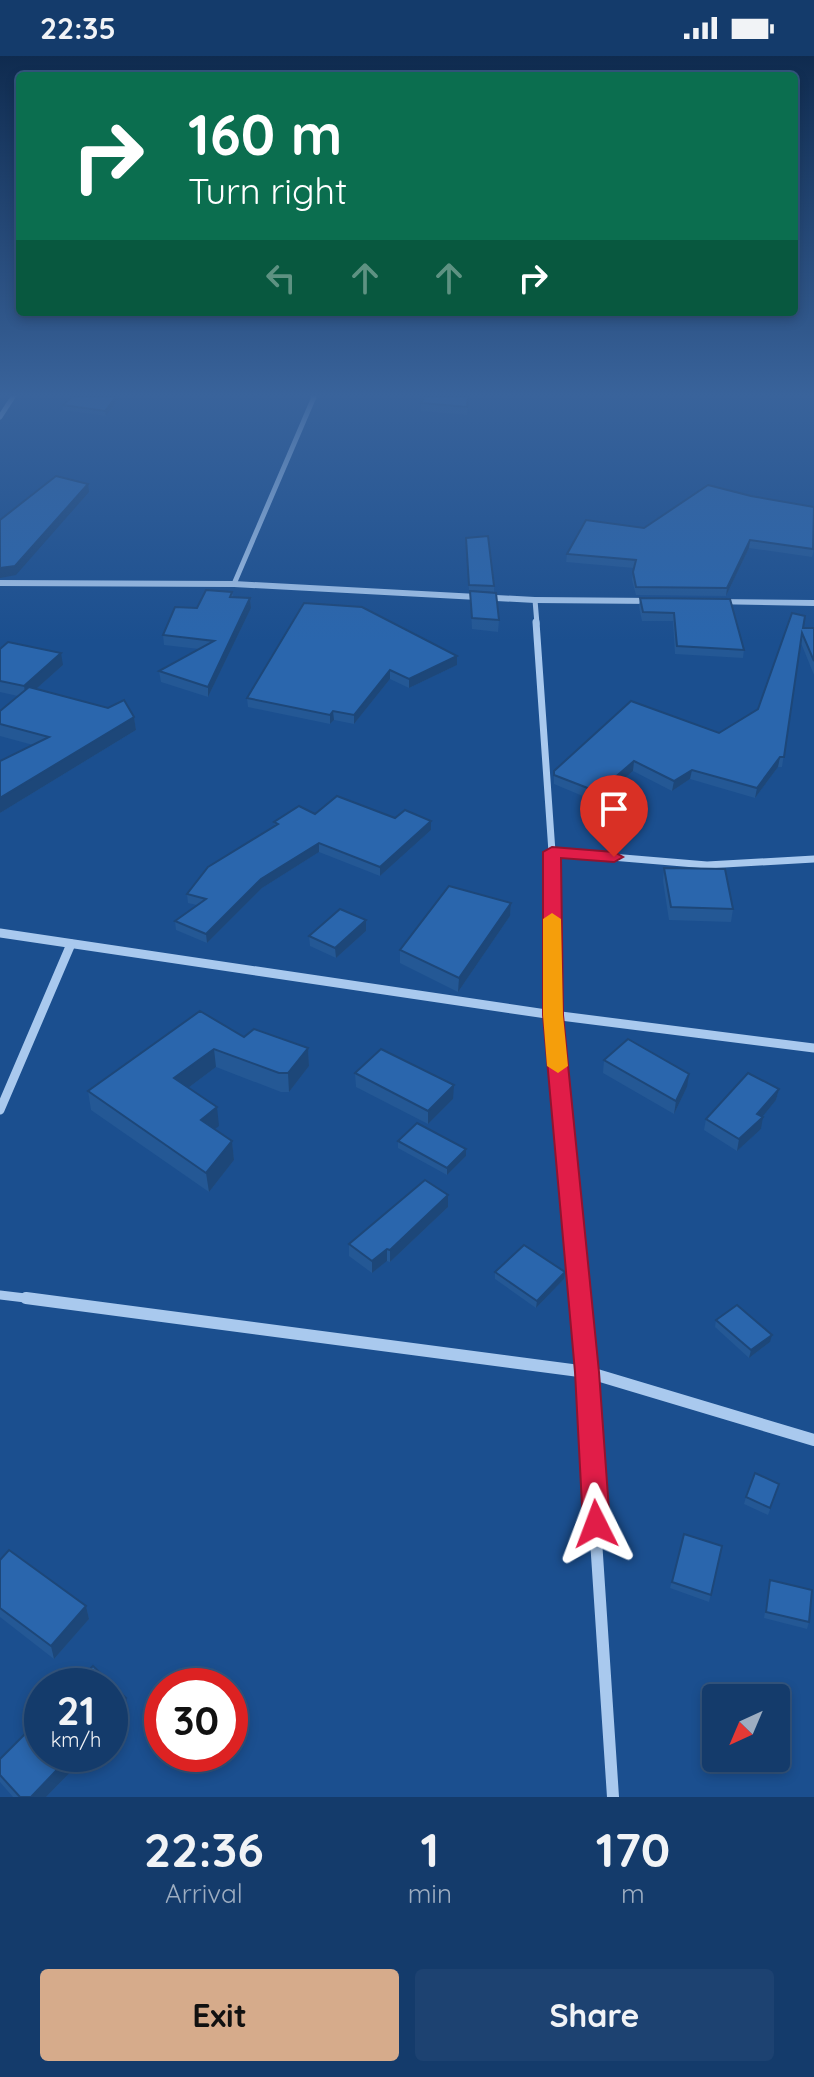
<!DOCTYPE html>
<html lang="en">
<head>
<meta charset="utf-8">
<style>
  body { margin:0; font-family:Quicksand,sans-serif; background:#1d4271; color:#f1f3f6; height:100vh; display:flex; flex-direction:column; font-size:30px; white-space:nowrap }
  * { box-sizing:border-box; margin:0 }
  p { font-size:26px; color:#9dadc1 }
  .icon { flex:none; width:44px; height:44px; fill:none; stroke:currentColor; stroke-width:2; stroke-linecap:round; stroke-linejoin:round }
  .map { position:relative; height:1741px; overflow:hidden }
  .sheet { display:flex; flex-direction:column; background:#143b6b; flex:1 }
  .sheet>* { flex:none }
  .hud { position:absolute; left:16px; top:16px; width:782px; height:244px; border-radius:8px; box-shadow:0 4px 12px #0003,0 0 0 2px #33557e; background:#0b6e4f; color:#fff; overflow:hidden }
  .needle { width:52px; rotate:224deg }
  .controls { position:absolute; left:702px; top:1628px; display:grid; gap:16px }
  .controls a { display:grid; place-items:center; width:88px; height:88px; border-radius:8px; background:#143b6b; box-shadow:0 4px 12px #0003,0 0 0 2px #33557e; font-size:40px }
  .speed { position:absolute; left:24px; top:1612px; display:flex; gap:16px; font-size:40px; font-weight:700; text-align:center }
  .speed>* { display:grid; place-content:center; width:104px; height:104px; border-radius:50%; background:#143b6b; box-shadow:0 4px 12px #0003,0 0 0 2px #33557e; line-height:1 }
  .speed small { font-size:20px; font-weight:400 }
  .speed .limit { border:12px solid #d22; background:#fff; color:#111 }
  .pin { position:absolute; display:grid; place-items:center; width:68px; height:68px; color:#fff; margin:-82px -34px; border-radius:50% 50% 50% 0; rotate:-45deg; box-shadow:0 0 8px #0007 }
  .pin .icon { rotate:45deg }
  .me { position:absolute; width:88px; margin:-44px; rotate:357deg; stroke-linejoin:round; filter:drop-shadow(0 0 6px #0008) }
  .turn { display:flex; align-items:center; gap:28px; height:168px; padding:0 40px; font-size:36px }
  .turn .icon { width:104px; height:104px; stroke-width:2.5 }
  .turn b { display:block; font-size:56px; line-height:68px }
  .lanes { display:flex; align-items:center; height:76px; padding:0 40px; background:#0003; justify-content:center; gap:40px; direction:ltr }
  .lanes .off { opacity:.35 }
  .eta { display:flex; justify-content:space-evenly; align-items:center; height:136px; text-align:center }
  .eta b { font-size:48px; font-weight:800; line-height:56px }
  .primary-button { display:flex; gap:16px; margin-top:auto; padding:16px 40px }
  .primary-button a { flex:1; height:92px; border-radius:8px; background:#d6ab8b; color:#111; font-size:32px; font-weight:800; line-height:92px; text-align:center }
  .primary-button a+a { background:#1d4271; color:#f1f3f6 }
  .status { display:flex; justify-content:space-between; align-items:center; height:56px; padding:0 40px; background:#143b6b; direction:ltr }
  .status svg { height:22px; fill:currentColor }
  .map>svg:first-child { display:block }
  .lines { fill:none; stroke-linecap:round; stroke-linejoin:round }
  .minor-far3 { stroke:#a9c9ee; stroke-width:5 }
  .minor-far2 { stroke:#a9c9ee; stroke-width:7 }
  .minor-far1 { stroke:#a9c9ee; stroke-width:9 }
  .minor { stroke:#a9c9ee; stroke-width:12 }
  .tertiary { fill:#a9c9ee; fill-rule:evenodd }
  .wall { fill:#245895 }
  .shaded-wall { fill:#1d4779 }
  .building { fill:#2a66ad; stroke:#1d4779; stroke-width:2 }
  .route { fill:#e11d48; stroke:#92132f; stroke-width:2 }
  .slow { fill:#f59e0b }
</style>
</head>
<body>
<div class="status"><b>22:35</b><svg viewBox="0 0 49 12"><path d="M0 12V9h3v3zM5 12V6h3v6zM10 12V3h3v9zM15 12V0h3v12zM26 1h20v11H26zM47 4h2v5h-2z"/></svg></div>
<div class="map">
<svg width="814" height="1741" viewBox="0 0 814 1741">
  <rect width="100%" height="100%" fill="#1b4f8f"/>
  <g class="lines">
    <!-- minor-far3 -->
    <g class="minor-far3">
      <polyline points="0,361 13,341"/>
      <polyline points="234,528 314,341"/>
      <polyline points="535,544 537,568"/>
    </g>
    <!-- minor-far2 -->
    <g class="minor-far2">
      <polyline points="536,566 552,796 552,862"/>
      <polyline points="552,796 707,809 814,803"/>
    </g>
    <!-- minor-far1 -->
    <g class="minor-far1">
      <polyline points="552,860 553,959 580,1244"/>
      <polyline points="0,877 553,959 814,992"/>
      <polyline points="0,1054 71,888"/>
      <polyline points="0,1239 42,1244"/>
    </g>
    <!-- minor -->
    <g class="minor">
      <polyline points="26,1242 587,1316 814,1384"/>
      <polyline points="580,1242 613,1741"/>
    </g>
    <!-- tertiary -->
    <g class="tertiary">
      <polygon points="0,524 234,525 535,541 655,542 660,545 655,548 535,547 234,531 0,530"/>
      <polygon points="712,543 814,544 814,550 708,548 708,544"/>
    </g>
  </g>
  <!-- wall -->
  <g class="wall">
    <polygon points="72,341 120,341 106,360 63,354 63,349"/>
    <polygon points="469,341 467,359 421,355 421,347"/>
    <polygon points="708,429 814,493 812,501 749,492 726,540 636,539 632,524 634,512 566,506 567,498 644,472"/>
    <polygon points="466,487 494,530 494,536 469,534"/>
    <polygon points="470,535 499,564 498,576 472,573"/>
    <polygon points="232,536 233,541 250,542 251,552 208,641 161,626 159,615 199,593 164,589 163,579 197,552"/>
    <polygon points="640,542 730,543 744,594 743,602 675,598 673,565 642,565 639,551"/>
    <polygon points="803,572 814,572 814,619 801,587 782,711 778,711 755,742 690,723 672,735 633,715 597,746 554,728 554,715 719,677 758,653"/>
    <polygon points="0,593 63,609 36,633 134,661 136,674 0,757 0,706 33,689 0,680 0,655 18,640 0,636"/>
    <polygon points="457,600 457,609 409,632 390,623 354,668 334,664 330,668 248,651 247,642"/>
    <polygon points="315,758 395,762 431,774 380,820 319,796 262,832 207,887 176,874 175,865 197,849 188,847 187,838 275,770 274,766"/>
    <polygon points="664,812 733,853 731,866 669,864 663,825"/>
    <polygon points="511,847 510,860 458,936 400,907 400,894"/>
    <polygon points="366,875 336,902 310,890 309,880"/>
    <polygon points="244,981 308,992 309,1010 289,1036 281,1036 216,1011 188,1032 219,1070 214,1073 232,1085 234,1104 209,1136 91,1054 88,1035"/>
    <polygon points="604,1004 687,1031 674,1058 603,1017"/>
    <polygon points="355,1017 453,1043 428,1068 356,1031"/>
    <polygon points="779,1033 776,1044 762,1061 761,1073 737,1095 704,1074 706,1063"/>
    <polygon points="398,1085 466,1100 447,1119 398,1092"/>
    <polygon points="448,1151 390,1206 387,1205 372,1217 349,1200 349,1188"/>
    <polygon points="495,1216 564,1223 536,1252 495,1223"/>
    <polygon points="716,1264 770,1286 749,1302 715,1271"/>
    <polygon points="779,1428 768,1459 744,1448 746,1441"/>
    <polygon points="684,1478 722,1490 709,1546 670,1532"/>
    <polygon points="0,1504 86,1550 89,1563 54,1603 0,1561"/>
    <polygon points="770,1524 809,1566 807,1573 764,1562"/>
    <polygon points="42,1698 88,1698 46,1741 13,1741 0,1726 0,1703"/>
  </g>
  <!-- shaded-wall -->
  <g class="shaded-wall">
    <polygon points="116,341 120,341 106,360 105,355"/>
    <polygon points="88,428 89,436 16,519 0,522 0,512"/>
    <polygon points="750,484 749,492 726,540 727,532"/>
    <polygon points="250,542 251,552 208,641 208,631"/>
    <polygon points="61,597 63,609 26,642 24,630"/>
    <polygon points="457,600 457,609 409,632 409,623"/>
    <polygon points="390,614 390,623 354,668 354,659"/>
    <polygon points="333,655 334,664 330,668 330,659"/>
    <polygon points="134,661 136,674 0,757 0,742"/>
    <polygon points="780,701 778,711 755,742 757,732"/>
    <polygon points="634,705 633,715 597,746 598,736"/>
    <polygon points="692,714 690,723 672,735 674,725"/>
    <polygon points="431,765 431,774 380,820 380,811"/>
    <polygon points="319,787 319,796 262,832 207,887 206,878 261,823"/>
    <polygon points="511,847 510,860 458,936 459,922"/>
    <polygon points="366,864 366,875 336,902 335,892"/>
    <polygon points="308,992 309,1010 289,1036 288,1017"/>
    <polygon points="214,993 216,1011 176,1041 174,1022"/>
    <polygon points="689,1018 687,1031 674,1058 676,1045"/>
    <polygon points="454,1029 453,1043 428,1068 428,1055"/>
    <polygon points="779,1033 776,1044 759,1065 763,1061 761,1073 737,1095 739,1083 757,1058"/>
    <polygon points="217,1051 219,1070 203,1082 201,1064"/>
    <polygon points="232,1085 234,1104 209,1136 206,1117"/>
    <polygon points="466,1093 466,1100 447,1119 447,1112"/>
    <polygon points="448,1139 448,1151 390,1206 390,1194"/>
    <polygon points="387,1193 387,1205 372,1217 372,1205"/>
    <polygon points="565,1216 564,1223 536,1252 537,1245"/>
    <polygon points="772,1279 770,1286 749,1302 751,1294"/>
    <polygon points="86,1550 89,1563 54,1603 51,1590"/>
    <polygon points="126,1642 129,1655 110,1675 110,1659"/>
    <polygon points="72,1698 88,1698 46,1741 31,1741"/>
  </g>
  <!-- building -->
  <g class="building">
    <polygon points="72,341 116,341 105,355 63,349"/>
    <polygon points="424,341 468,341 467,351 421,347"/>
    <polygon points="56,420 88,428 15,510 0,512 0,464"/>
    <polygon points="708,429 751,440 814,451 813,493 750,484 727,532 636,531 633,516 636,504 567,498 586,464 644,472"/>
    <polygon points="488,480 494,530 469,529 466,482"/>
    <polygon points="206,534 232,536 230,541 250,542 208,631 159,615 214,585 163,579 175,551 197,552"/>
    <polygon points="470,535 496,537 499,564 472,562"/>
    <polygon points="640,542 730,543 744,594 677,590 674,557 643,556"/>
    <polygon points="304,547 362,551 457,600 409,623 390,614 354,659 333,655 330,659 247,642"/>
    <polygon points="792,557 805,560 803,572 814,572 814,605 802,577 784,701 780,701 757,732 692,714 674,725 634,705 598,736 554,719 554,715 631,645 719,677 758,653"/>
    <polygon points="8,586 61,597 24,630 0,625 0,593"/>
    <polygon points="29,631 108,652 124,644 134,661 0,742 0,705 49,681 0,668 0,655"/>
    <polygon points="337,740 395,762 405,754 431,765 380,811 319,787 261,823 206,878 175,865 206,843 187,838 208,811 278,768 274,766 299,750 315,758"/>
    <polygon points="664,812 725,813 733,853 671,851"/>
    <polygon points="449,830 511,847 459,922 400,894"/>
    <polygon points="340,853 366,864 335,892 309,880"/>
    <polygon points="200,955 244,981 254,973 308,992 288,1017 279,1017 214,993 174,1022 217,1051 201,1064 232,1085 206,1117 88,1035"/>
    <polygon points="628,983 689,1018 676,1045 604,1004"/>
    <polygon points="381,993 454,1029 428,1055 355,1017"/>
    <polygon points="748,1017 779,1033 757,1058 763,1061 739,1083 706,1063"/>
    <polygon points="417,1067 466,1093 447,1112 398,1085"/>
    <polygon points="425,1124 448,1139 390,1194 387,1193 372,1205 349,1188"/>
    <polygon points="524,1189 565,1216 537,1245 495,1216"/>
    <polygon points="737,1249 772,1279 751,1294 716,1264"/>
    <polygon points="755,1417 779,1428 770,1452 746,1441"/>
    <polygon points="684,1478 722,1490 711,1539 672,1526"/>
    <polygon points="9,1494 86,1550 51,1590 0,1552 0,1504"/>
    <polygon points="770,1524 812,1534 809,1566 766,1556"/>
    <polygon points="93,1610 126,1642 110,1659 110,1630 73,1630"/>
    <polygon points="42,1661 42,1698 72,1698 31,1741 20,1741 0,1719 0,1703"/>
  </g>
  <!-- sky -->
  <linearGradient id="sky" x2="0" y2="1"><stop stop-color="#0f2b4f"/><stop offset="0.58" stop-color="#39639b"/><stop offset="1" stop-color="#39639b" stop-opacity="0"/></linearGradient>
  <rect width="814" height="585" fill="url(#sky)"/>
  <!-- route -->
  <polygon class="route" points="552,791 614,796 623,801 614,806 561,802 563,959 599,1316 610,1468 606,1477 596,1480 587,1477 583,1468 575,1316 543,959 543,796"/>
  <!-- slow -->
  <polygon class="slow" points="552,857 561,863 563,959 568,1010 558,1017 547,1010 543,959 543,863"/>
</svg>
<div class="controls">
<a><svg class="needle" viewBox="-14 -14 28 28"><path d="M0-13l5 13h-10z" fill="#e53935"/><path d="M0 13l5-13h-10z" fill="#9dadc1"/></svg></a>
</div>
<div class="speed"><div>21<small>km/h</small></div><div class="limit">30</div></div>
<div class="pin" style="left:614px;top:801px;background:#d93025"><svg class="icon" aria-label="arrive" viewBox="0 0 24 24"><path d="M6 21V4h12l-3 4 3 4H6"/></svg></div>
<svg class="me" style="left:596px;top:1468px" viewBox="-20 -20 40 40"><path d="M0-17L14 15 0 8-14 15z" fill="#e11d48" stroke="#fff" stroke-width="4"/></svg>
<div class="hud">
<div class="turn"><svg class="icon" aria-label="right" viewBox="0 0 24 24"><path d="M7 20v-9h11M14 6l5 5-5 5"/></svg><div><b>160 m</b>Turn right</div></div>
<div class="lanes"><svg class="icon off" aria-label="left" viewBox="0 0 24 24"><path d="M17 20v-9H6M10 6l-5 5 5 5"/></svg><svg class="icon off" aria-label="ahead" viewBox="0 0 24 24"><path d="M12 20V5M6 11l6-6 6 6"/></svg><svg class="icon off" aria-label="ahead" viewBox="0 0 24 24"><path d="M12 20V5M6 11l6-6 6 6"/></svg><svg class="icon" aria-label="right" viewBox="0 0 24 24"><path d="M7 20v-9h11M14 6l5 5-5 5"/></svg></div>
</div>
</div>
<section class="sheet">
<div class="eta">
<div><b>22:36</b><p>Arrival</p></div>
<div><b>1</b><p>min</p></div>
<div><b>170</b><p>m</p></div>
</div>
<div class="primary-button"><a>Exit</a><a>Share</a></div>
</section>
</body>
</html>
